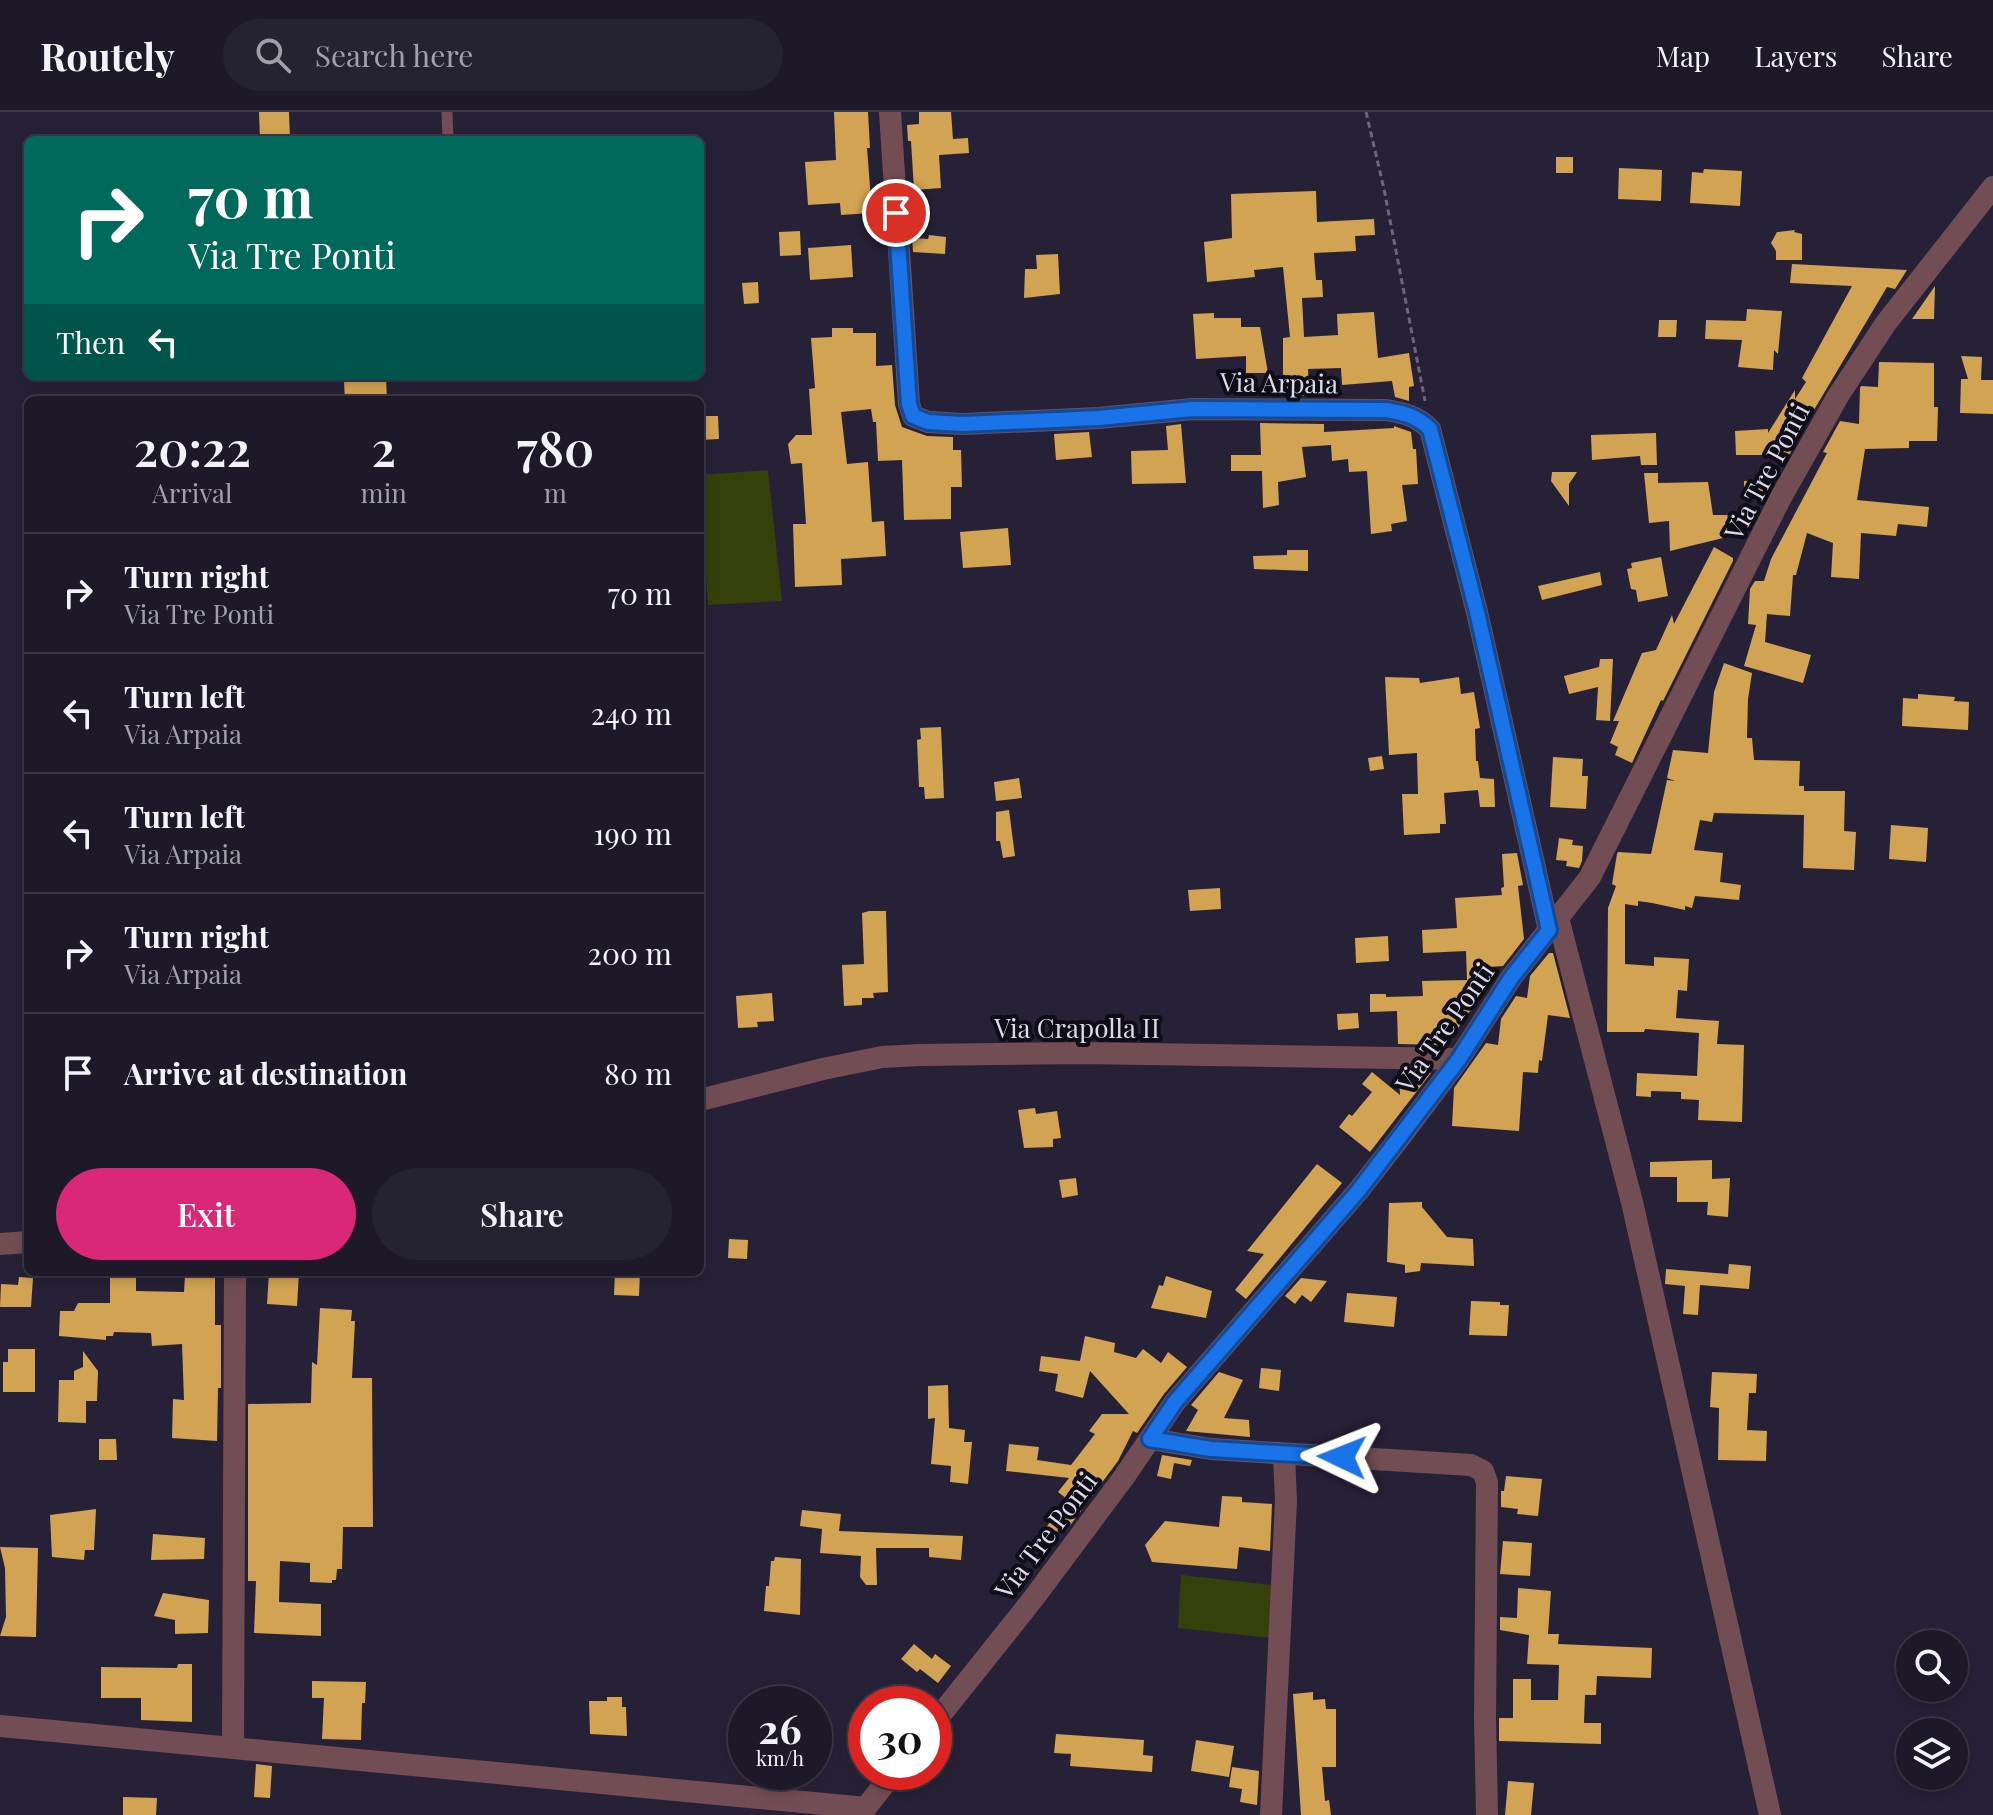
<!DOCTYPE html>
<html lang="en">
<head>
<meta charset="utf-8">
<style>
  body { margin:0; font-family:"Playfair Display",serif; background:#252231; color:#f1f3f6; height:100vh; display:flex; flex-direction:column; font-size:30px; white-space:nowrap }
  * { box-sizing:border-box; margin:0 }
  p { font-size:26px; color:#a0a0a8 }
  .icon { flex:none; width:44px; height:44px; fill:none; stroke:currentColor; stroke-width:2; stroke-linecap:round; stroke-linejoin:round }
  .map { position:relative; flex:1; overflow:hidden }
  .drawer { position:absolute; left:24px; top:284px; width:680px; height:880px; display:flex; flex-direction:column; background:#1d1929; border-radius:12px; box-shadow:0 4px 12px #0003,0 0 0 2px #3b3846 }
  .drawer>* { flex:none }
  .top-card { position:absolute; left:24px; top:24px; width:680px; height:244px; border-radius:12px; box-shadow:0 4px 12px #0003,0 0 0 2px #3b3846; background:#00695c; color:#fff; overflow:hidden }
  .buttons { position:absolute; left:1896px; top:1518px; display:grid; gap:16px }
  .buttons a { display:grid; place-items:center; width:72px; height:72px; border-radius:50%; background:#1d1929; box-shadow:0 4px 12px #0003,0 0 0 2px #3b3846; font-size:40px }
  .speed { position:absolute; left:728px; top:1574px; display:flex; gap:16px; font-size:40px; font-weight:700; text-align:center }
  .speed>* { display:grid; place-content:center; width:104px; height:104px; border-radius:50%; background:#1d1929; box-shadow:0 4px 12px #0003,0 0 0 2px #3b3846; line-height:1 }
  .speed small { font-size:20px; font-weight:400 }
  .speed .limit { border:12px solid #d22; background:#fff; color:#111 }
  .pin { position:absolute; display:grid; place-items:center; width:68px; height:68px; color:#fff; margin:-34px; border:4px solid #fff; border-radius:50%; box-shadow:0 2px 8px #0007 }
  .me { position:absolute; width:88px; margin:-44px; rotate:272deg; stroke-linejoin:round; filter:drop-shadow(0 0 6px #0008) }
  .turn { display:flex; align-items:center; gap:28px; height:168px; padding:0 32px; font-size:36px }
  .turn .icon { width:104px; height:104px; stroke-width:2.5 }
  .turn b { display:block; font-size:56px; line-height:68px }
  .then { display:flex; align-items:center; height:76px; padding:0 32px; background:#0003; gap:16px; font-size:30px }
  .eta { display:flex; justify-content:space-evenly; align-items:center; height:136px; text-align:center }
  .eta b { font-size:48px; font-weight:600; line-height:56px }
  .cta { display:flex; gap:16px; margin-top:auto; padding:16px 32px }
  .cta a { flex:1; height:92px; border-radius:48px; background:#db2777; color:#fff; font-size:32px; font-weight:600; line-height:92px; text-align:center }
  .cta a+a { background:#252231; color:#f1f3f6 }
  ul { padding:0; list-style:none }
  li { display:flex; align-items:center; gap:24px; height:120px; padding:0 32px; border-top:2px solid #3b3846 }
  li div { flex:1 }
  li b { display:block; font-size:30px }
  li em { font-style:normal }
  header { display:flex; align-items:center; gap:48px; box-sizing:border-box; height:112px; padding:0 40px; background:#1d1929; border-bottom:2px solid #3b3846 }
  header strong { font-size:38px }
  nav { display:flex; gap:44px; margin-inline-start:auto; font-size:28px }
  .search { width:560px; height:72px; background:#252231; display:flex; align-items:center; gap:20px; box-sizing:border-box; padding:0 28px; border-radius:44px; color:#a0a0a8; font-size:30px }
  .map>svg:first-child { display:block }
  .green { fill:#35400b }
  .building { fill:#d2a352 }
  .lines { fill:none; stroke-linecap:round; stroke-linejoin:round }
  .path { stroke:#6b667a; stroke-width:3; stroke-dasharray:6 4; stroke-linecap:butt }
  .service { stroke:#734d54; stroke-width:11 }
  .minor { stroke:#734d54; stroke-width:22 }
  .tertiary { stroke:#734d54; stroke-width:22 }
  .route-casing { stroke:#114b97; stroke-width:20 }
  .route { stroke:#1a73e8; stroke-width:14 }
  .labels { text-anchor:middle; dominant-baseline:central; stroke-width:8; stroke-linejoin:round; paint-order:stroke }
  .street-label { font-size:26px; fill:#dcd9e8; stroke:#0f0d17 }
</style>
</head>
<body>
<header>
<strong>Routely</strong>
<div class="search"><svg class="icon" aria-label="search" viewBox="0 0 24 24"><circle cx="10" cy="10" r="6"/><path d="M15 15l6 6"/></svg>Search here</div>
<nav><a>Map</a><a>Layers</a><a>Share</a></nav>
</header>
<div class="map">
<svg width="1993" height="1703" viewBox="0 0 1993 1703">
  <rect width="100%" height="100%" fill="#272137"/>
  <!-- green -->
  <g class="green">
    <polygon points="768,358 782,489 708,493 700,363"/>
    <polygon points="1181,1463 1273,1473 1271,1526 1178,1516"/>
  </g>
  <!-- building -->
  <g class="building">
    <polygon points="259,0 289,0 290,28 260,28"/>
    <polygon points="834,0 868,0 870,36 867,36 872,101 841,103 840,91 808,93 805,50 836,48"/>
    <polygon points="919,0 951,0 953,27 968,26 969,41 939,43 941,76 914,78 911,29 908,29 907,13 919,12"/>
    <rect x="1556" y="45" width="17" height="16"/>
    <polygon points="1619,56 1662,58 1661,89 1618,87"/>
    <polygon points="1704,57 1742,59 1740,94 1690,91 1692,60 1703,61"/>
    <polygon points="1316,79 1317,110 1374,107 1375,123 1355,124 1356,139 1314,141 1316,168 1322,168 1323,185 1302,186 1304,225 1338,223 1337,202 1374,200 1378,246 1409,241 1414,274 1409,275 1409,289 1395,285 1392,269 1342,273 1341,256 1308,257 1309,284 1279,283 1278,265 1283,265 1283,226 1290,225 1283,155 1254,158 1255,165 1207,170 1204,130 1232,126 1231,82"/>
    <polygon points="1795,118 1794,120 1802,122 1802,148 1776,148 1776,139 1771,131 1777,120"/>
    <polygon points="800,119 801,143 780,144 779,120"/>
    <polygon points="929,123 946,125 945,142 913,140 912,126 928,127"/>
    <polygon points="851,133 853,165 810,168 808,136"/>
    <polygon points="1058,142 1060,182 1024,186 1025,157 1037,157 1036,143"/>
    <polygon points="1792,152 1907,158 1895,177 1887,175 1808,308 1795,300 1795,332 1789,343 1736,343 1735,319 1768,317 1768,321 1795,278 1795,287 1806,270 1802,266 1852,174 1790,171"/>
    <polygon points="758,170 759,191 744,192 742,171"/>
    <polygon points="1935,174 1934,207 1912,207"/>
    <polygon points="1747,197 1782,199 1778,242 1774,238 1773,258 1738,255 1742,228 1705,227 1706,208 1746,209"/>
    <polygon points="1214,201 1214,206 1241,206 1241,215 1260,215 1268,261 1246,261 1246,244 1196,247 1193,202"/>
    <polygon points="1659,208 1677,208 1676,225 1658,225"/>
    <polygon points="832,216 853,216 853,221 876,221 876,254 892,253 895,293 902,315 927,324 953,325 953,338 961,338 962,375 951,375 951,407 904,408 902,348 878,349 876,310 873,310 871,297 841,300 847,352 868,350 872,410 884,409 886,444 841,447 842,473 795,475 793,412 806,412 802,351 791,352 788,332 796,323 812,323 809,277 815,276 811,226 832,225"/>
    <polygon points="1961,244 1982,245 1981,268 1993,268 1993,302 1960,301 1961,267 1968,267"/>
    <polygon points="1879,250 1934,251 1934,295 1938,295 1937,329 1909,329 1909,336 1865,337 1857,388 1929,395 1927,415 1898,412 1896,424 1861,421 1859,467 1831,465 1833,431 1807,421 1796,463 1793,463 1790,504 1767,502 1765,530 1811,543 1803,571 1744,554 1756,513 1748,512 1750,477 1755,469 1764,469 1771,447 1827,341 1823,340 1840,309 1859,312 1860,276 1861,274 1878,275"/>
    <polygon points="386,265 387,288 345,288 344,269"/>
    <polygon points="700,304 718,304 719,327 700,328"/>
    <polygon points="1260,311 1324,312 1324,320 1394,316 1394,314 1411,320 1413,337 1416,337 1418,372 1402,373 1407,409 1391,412 1392,419 1371,422 1367,359 1349,360 1348,347 1332,349 1331,333 1302,335 1306,365 1278,370 1279,393 1263,396 1262,359 1231,359 1231,343 1261,343"/>
    <polygon points="1181,312 1186,371 1132,372 1131,339 1168,338 1166,314"/>
    <polygon points="1089,320 1092,345 1056,348 1054,322"/>
    <polygon points="1656,321 1657,353 1641,353 1640,344 1592,348 1591,323"/>
    <polygon points="1552,360 1577,360 1569,372 1569,394 1551,369"/>
    <polygon points="1644,361 1658,361 1658,371 1708,370 1713,403 1728,403 1728,417 1725,417 1723,426 1670,439 1669,409 1649,411"/>
    <polygon points="1765,368 1765,383 1744,383 1744,369"/>
    <polygon points="1008,416 1011,453 963,456 960,420"/>
    <polygon points="1714,435 1733,446 1733,449 1663,589 1661,588 1632,651 1615,643 1618,635 1610,631 1619,609 1613,609 1642,541 1656,538 1672,503 1674,512"/>
    <polygon points="1287,438 1308,438 1308,459 1254,457 1253,444 1287,443"/>
    <polygon points="1661,445 1668,484 1638,490 1636,478 1631,477 1627,457 1632,456 1631,451"/>
    <polygon points="1600,460 1602,473 1542,488 1538,474"/>
    <polygon points="1600,547 1613,547 1610,609 1596,608 1598,575 1569,582 1564,564 1599,555"/>
    <polygon points="1724,551 1752,561 1748,587 1747,626 1752,626 1754,648 1800,649 1799,674 1804,674 1804,679 1845,679 1844,719 1856,720 1854,758 1803,756 1804,703 1714,701 1712,710 1700,708 1694,738 1723,741 1720,770 1741,773 1739,788 1695,784 1692,796 1685,794 1685,798 1652,791 1638,789 1638,794 1625,792 1625,852 1654,854 1654,845 1689,847 1687,879 1678,878 1676,906 1719,909 1717,932 1744,933 1742,1010 1698,1008 1699,988 1681,987 1681,980 1651,979 1651,985 1636,984 1637,961 1697,964 1699,921 1645,917 1644,920 1607,920 1608,796 1616,774 1612,772 1617,742 1618,740 1651,742 1667,668 1675,669 1667,666 1673,638 1708,641 1714,580"/>
    <polygon points="1385,565 1419,566 1420,571 1459,565 1461,582 1474,580 1480,616 1475,617 1476,649 1478,649 1480,666 1494,667 1495,695 1480,695 1478,678 1444,681 1446,712 1440,712 1440,721 1404,723 1402,682 1418,682 1417,641 1389,643"/>
    <polygon points="1918,582 1955,585 1954,589 1969,590 1968,618 1902,614 1903,586 1918,587"/>
    <polygon points="941,615 944,686 925,687 924,675 919,675 917,628 921,627 920,616"/>
    <polygon points="1382,644 1384,657 1370,659 1368,646"/>
    <polygon points="1553,645 1583,647 1582,664 1588,664 1586,697 1550,695"/>
    <polygon points="1019,666 1022,686 996,689 994,670"/>
    <polygon points="1009,698 1015,744 1003,746 1000,729 996,729 996,700"/>
    <polygon points="1891,713 1928,716 1926,750 1889,747"/>
    <polygon points="1559,726 1573,728 1572,733 1583,734 1582,749 1579,756 1566,754 1567,749 1556,748"/>
    <polygon points="1517,741 1523,773 1518,774 1524,827 1503,854 1488,855 1487,875 1446,933 1398,932 1397,899 1370,900 1370,882 1386,882 1386,885 1423,884 1422,869 1467,868 1466,839 1423,841 1422,818 1457,816 1455,786 1502,783 1501,776 1504,775 1502,742"/>
    <polygon points="1220,776 1221,797 1190,799 1188,778"/>
    <polygon points="869,799 886,799 888,880 873,881 874,886 862,886 862,893 844,894 842,853 864,852 862,801"/>
    <polygon points="1388,824 1389,849 1356,851 1355,826"/>
    <polygon points="1549,841 1553,841 1570,906 1548,903 1542,949 1539,948 1538,961 1523,960 1519,1019 1452,1014 1454,976 1486,931 1498,933 1501,907 1516,884 1527,886 1530,864"/>
    <polygon points="772,881 774,909 757,910 758,915 738,916 736,884"/>
    <polygon points="1358,901 1359,916 1338,918 1337,902"/>
    <polygon points="1372,960 1400,983 1399,965 1404,960 1431,961 1370,1040 1339,1015 1349,1002 1352,1004 1372,980 1362,972"/>
    <polygon points="1035,996 1036,1002 1057,999 1061,1026 1053,1027 1053,1035 1024,1036 1018,998"/>
    <polygon points="1712,1048 1712,1067 1730,1066 1728,1105 1707,1103 1708,1090 1677,1090 1677,1065 1650,1065 1650,1050"/>
    <polygon points="1317,1052 1342,1071 1246,1187 1235,1178 1264,1142 1247,1139"/>
    <polygon points="1076,1066 1078,1083 1062,1086 1059,1068"/>
    <polygon points="1422,1090 1422,1095 1447,1125 1473,1127 1474,1154 1421,1151 1420,1159 1405,1161 1405,1153 1387,1150 1389,1091"/>
    <polygon points="729,1127 748,1128 747,1147 728,1146"/>
    <polygon points="1729,1152 1751,1154 1749,1177 1700,1173 1698,1203 1683,1202 1685,1174 1665,1172 1666,1157 1728,1162"/>
    <polygon points="110,1160 136,1160 136,1179 184,1180 185,1164 215,1165 215,1213 221,1213 221,1276 218,1276 217,1329 172,1326 173,1287 184,1288 182,1232 152,1234 151,1221 114,1220 113,1224 106,1224 106,1228 59,1224 60,1199 74,1199 78,1191 110,1191"/>
    <polygon points="269,1160 299,1160 297,1194 267,1192"/>
    <polygon points="615,1160 640,1160 639,1184 614,1183"/>
    <polygon points="1166,1164 1212,1179 1206,1206 1151,1196 1159,1173 1163,1174"/>
    <polygon points="19,1165 33,1166 31,1195 0,1195 1,1172 18,1173"/>
    <polygon points="1301,1166 1327,1169 1311,1190 1302,1183 1295,1192 1285,1184"/>
    <polygon points="1347,1181 1397,1185 1394,1215 1344,1210"/>
    <polygon points="1471,1189 1500,1190 1500,1193 1509,1193 1507,1224 1469,1223"/>
    <polygon points="320,1196 352,1198 351,1209 355,1209 352,1266 372,1266 373,1415 343,1415 342,1457 337,1457 336,1468 332,1468 332,1471 310,1470 310,1451 280,1449 279,1490 321,1492 321,1524 254,1521 256,1469 248,1469 248,1292 311,1291 312,1250 317,1253"/>
    <polygon points="1085,1224 1115,1231 1114,1240 1136,1246 1143,1237 1161,1251 1168,1240 1187,1255 1164,1282 1137,1321 1133,1319 1118,1349 1066,1419 1042,1421 1067,1387 1058,1380 1069,1366 1006,1359 1009,1332 1039,1335 1037,1348 1071,1353 1095,1322 1089,1319 1102,1302 1129,1302 1090,1259 1083,1286 1055,1279 1058,1262 1039,1259 1041,1244 1080,1249"/>
    <polygon points="8,1237 35,1237 35,1280 3,1280 3,1250 8,1250"/>
    <polygon points="83,1239 98,1259 97,1289 86,1289 86,1311 58,1310 59,1268 74,1268 74,1259 83,1255"/>
    <polygon points="1261,1256 1281,1258 1279,1279 1259,1276"/>
    <polygon points="1219,1260 1243,1268 1224,1306 1249,1308 1250,1325 1186,1319 1198,1298 1191,1293"/>
    <polygon points="1712,1260 1757,1262 1756,1281 1749,1281 1747,1318 1767,1319 1766,1349 1718,1348 1719,1296 1710,1295"/>
    <polygon points="948,1273 949,1316 965,1318 964,1330 972,1330 968,1372 950,1370 951,1354 931,1352 935,1306 928,1307 928,1274"/>
    <polygon points="99,1327 116,1327 117,1348 99,1348"/>
    <polygon points="1162,1343 1192,1348 1190,1354 1174,1351 1171,1367 1157,1364"/>
    <polygon points="1506,1364 1542,1367 1538,1404 1517,1402 1518,1397 1501,1395 1501,1379 1504,1379"/>
    <polygon points="1222,1384 1242,1385 1242,1390 1272,1392 1270,1439 1239,1435 1237,1457 1152,1450 1145,1433 1165,1409 1219,1415"/>
    <polygon points="96,1397 94,1438 85,1438 84,1448 52,1445 50,1403"/>
    <polygon points="802,1398 841,1402 839,1419 963,1424 961,1448 929,1445 929,1436 876,1436 877,1473 866,1473 860,1465 861,1444 820,1441 822,1417 800,1414"/>
    <polygon points="153,1422 205,1426 204,1447 151,1448"/>
    <polygon points="1503,1429 1532,1431 1530,1464 1500,1462"/>
    <polygon points="0,1435 38,1436 36,1525 0,1524 6,1505 5,1456"/>
    <polygon points="775,1445 801,1447 800,1503 764,1499 766,1474 769,1474 771,1449 774,1449"/>
    <polygon points="1518,1476 1551,1479 1548,1522 1559,1522 1558,1532 1652,1536 1651,1566 1597,1564 1596,1583 1585,1583 1584,1611 1601,1611 1601,1632 1499,1629 1499,1606 1513,1606 1513,1567 1531,1567 1531,1588 1558,1588 1559,1553 1527,1552 1529,1523 1500,1518 1500,1505 1517,1506"/>
    <polygon points="163,1481 209,1488 208,1521 175,1522 175,1508 154,1504"/>
    <polygon points="914,1532 932,1547 935,1542 951,1554 938,1571 920,1557 917,1560 901,1547"/>
    <polygon points="178,1552 192,1552 192,1610 141,1608 141,1586 101,1586 101,1555 177,1556"/>
    <polygon points="312,1569 366,1570 365,1591 362,1591 361,1628 322,1627 324,1586 312,1586"/>
    <polygon points="1313,1580 1313,1588 1325,1587 1326,1597 1336,1597 1336,1655 1322,1655 1325,1689 1329,1688 1331,1703 1301,1703 1293,1582"/>
    <polygon points="607,1585 622,1585 622,1595 626,1595 627,1624 590,1622 589,1589 607,1589"/>
    <polygon points="1056,1622 1144,1628 1143,1643 1153,1644 1152,1660 1070,1654 1071,1642 1054,1641"/>
    <polygon points="1196,1628 1234,1634 1229,1665 1191,1659"/>
    <polygon points="256,1652 272,1654 270,1686 254,1685"/>
    <polygon points="1232,1655 1259,1659 1257,1693 1240,1690 1242,1677 1229,1675"/>
    <polygon points="1508,1669 1534,1671 1531,1703 1505,1703"/>
    <polygon points="123,1685 157,1686 156,1703 123,1703"/>
  </g>
  <g class="lines">
    <!-- path -->
    <polyline class="path" points="1366,0 1384,77 1425,289"/>
    <!-- service -->
    <polyline class="service" points="447,0 448,28"/>
    <!-- minor -->
    <g class="minor">
      <path d="M890,0L909,292L913,304L928,310L963,312L1099,306L1193,297L1386,298C1404,301 1417,304 1430,317L1477,500L1549,818"/>
      <polyline points="1558,806 1632,1090 1770,1703"/>
      <polyline points="700,988 823,957 882,945 920,943 1082,941 1459,947"/>
      <polyline points="0,1132 28,1130"/>
      <polyline points="1150,1327 1211,1337 1471,1353 1483,1359 1487,1370 1485,1607 1487,1703"/>
      <polyline points="0,1614 866,1696"/>
      <polyline points="233,1634 235,1160"/>
      <polyline points="1271,1703 1286,1389 1284,1343"/>
    </g>
    <!-- tertiary -->
    <g class="tertiary">
      <polyline points="934,1611 1033,1487 1124,1365 1175,1290 1359,1078 1401,1024 1459,947 1511,866 1590,765 1780,387 1838,284 1886,211 1993,75"/>
      <polyline points="860,1703 894,1660"/>
    </g>
  </g>
  <g class="lines">
    <!-- route casing -->
    <g class="route-casing">
      <path id="route" d="M896,101L909,292L913,304L928,310L963,312L1099,306L1193,297L1386,298C1404,301 1417,304 1430,317L1477,500L1549,818L1511,866L1459,947L1359,1078L1175,1290L1150,1327L1211,1337L1342,1345"/>
    </g>
    <!-- route -->
    <use href="#route" class="route"/>
  </g>
  <g class="labels">
    <!-- street labels -->
    <g class="street-label">
      <text transform="translate(1279 270) rotate(1)">Via Arpaia</text>
      <text transform="translate(1766 359) rotate(-62)">Via Tre Ponti</text>
      <text x="1077" y="915">Via Crapolla II</text>
      <text transform="translate(1444 915) rotate(-55)">Via Tre Ponti</text>
      <text transform="translate(1045 1423) rotate(-53)">Via Tre Ponti</text>
    </g>
  </g>
</svg>
<div class="buttons">
<a><svg class="icon" aria-label="search" viewBox="0 0 24 24"><circle cx="10" cy="10" r="6"/><path d="M15 15l6 6"/></svg></a>
<a><svg class="icon" aria-label="layers" viewBox="0 0 24 24"><path d="M12 4l9 5-9 5-9-5zM3 14l9 5 9-5"/></svg></a>
</div>
<div class="speed"><div>26<small>km/h</small></div><div class="limit">30</div></div>
<div class="pin" style="left:896px;top:101px;background:#d93025"><svg class="icon" aria-label="arrive" viewBox="0 0 24 24"><path d="M6 21V4h12l-3 4 3 4H6"/></svg></div>
<svg class="me" style="left:1342px;top:1345px" viewBox="-20 -20 40 40"><path d="M0-17L14 15 0 8-14 15z" fill="#1a73e8" stroke="#fff" stroke-width="4"/></svg>
<div class="top-card">
<div class="turn"><svg class="icon" aria-label="right" viewBox="0 0 24 24"><path d="M7 20v-9h11M14 6l5 5-5 5"/></svg><div><b>70 m</b>Via Tre Ponti</div></div>
<div class="then">Then<svg class="icon" aria-label="left" viewBox="0 0 24 24"><path d="M17 20v-9H6M10 6l-5 5 5 5"/></svg></div>
</div>
<section class="drawer">
<div class="eta">
<div><b>20:22</b><p>Arrival</p></div>
<div><b>2</b><p>min</p></div>
<div><b>780</b><p>m</p></div>
</div>
<ul>
<li><svg class="icon" aria-label="right" viewBox="0 0 24 24"><path d="M7 20v-9h11M14 6l5 5-5 5"/></svg><div><b>Turn right</b><p>Via Tre Ponti</p></div><em>70 m</em></li>
<li><svg class="icon" aria-label="left" viewBox="0 0 24 24"><path d="M17 20v-9H6M10 6l-5 5 5 5"/></svg><div><b>Turn left</b><p>Via Arpaia</p></div><em>240 m</em></li>
<li><svg class="icon" aria-label="left" viewBox="0 0 24 24"><path d="M17 20v-9H6M10 6l-5 5 5 5"/></svg><div><b>Turn left</b><p>Via Arpaia</p></div><em>190 m</em></li>
<li><svg class="icon" aria-label="right" viewBox="0 0 24 24"><path d="M7 20v-9h11M14 6l5 5-5 5"/></svg><div><b>Turn right</b><p>Via Arpaia</p></div><em>200 m</em></li>
<li><svg class="icon" aria-label="arrive" viewBox="0 0 24 24"><path d="M6 21V4h12l-3 4 3 4H6"/></svg><div><b>Arrive at destination</b></div><em>80 m</em></li>
</ul>
<div class="cta"><a>Exit</a><a>Share</a></div>
</section>
</div>
</body>
</html>
